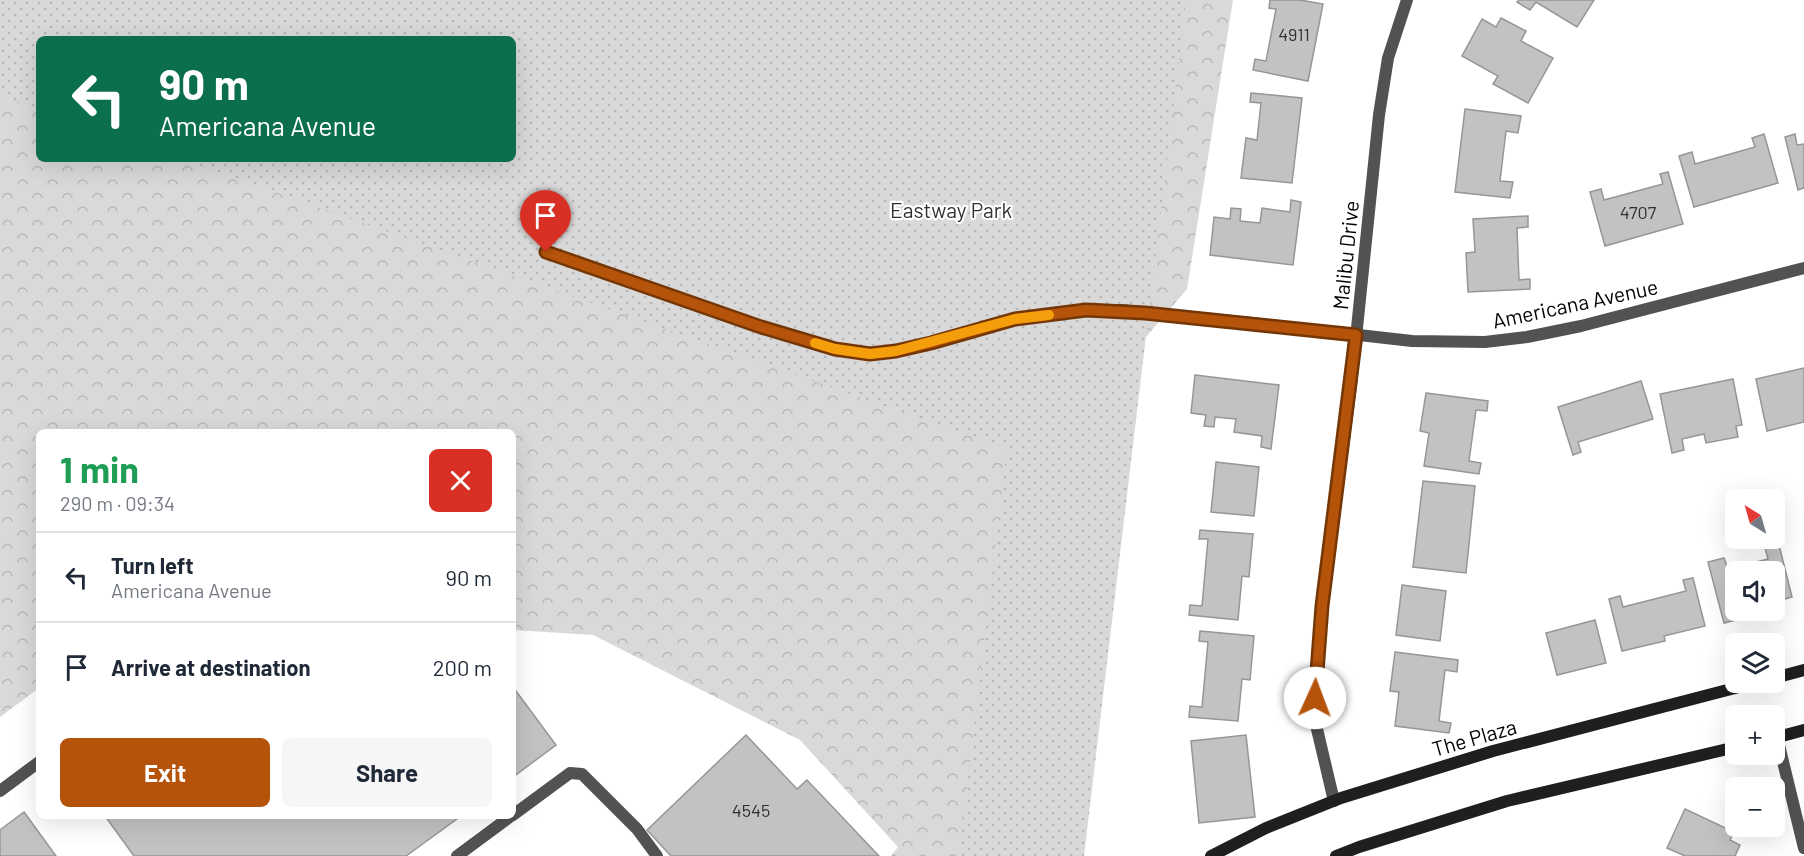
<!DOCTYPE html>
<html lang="en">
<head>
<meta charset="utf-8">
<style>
  body { margin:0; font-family:Barlow,sans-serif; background:#f6f6f7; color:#1f2937; height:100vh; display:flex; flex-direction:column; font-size:22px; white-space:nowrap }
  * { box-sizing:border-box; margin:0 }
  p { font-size:20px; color:#747a83 }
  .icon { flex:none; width:33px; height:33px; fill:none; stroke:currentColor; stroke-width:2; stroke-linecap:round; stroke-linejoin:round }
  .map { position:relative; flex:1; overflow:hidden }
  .drawer { position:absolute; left:36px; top:429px; width:480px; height:390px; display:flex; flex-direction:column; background:#fff; border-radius:9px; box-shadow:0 6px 24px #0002 }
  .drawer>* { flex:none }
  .banner { position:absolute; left:36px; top:36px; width:480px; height:126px; border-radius:9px; box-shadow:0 6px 24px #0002; background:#0b6e4f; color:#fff; overflow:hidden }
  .needle { width:39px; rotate:323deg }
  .fabs { position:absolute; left:1725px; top:489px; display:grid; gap:12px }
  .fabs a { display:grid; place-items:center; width:60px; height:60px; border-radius:9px; background:#fff; box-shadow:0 6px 24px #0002; font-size:30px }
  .pin { position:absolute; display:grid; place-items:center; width:51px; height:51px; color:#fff; margin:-62px -26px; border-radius:50% 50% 50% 0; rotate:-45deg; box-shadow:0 0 6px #0007 }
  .pin .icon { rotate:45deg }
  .me { position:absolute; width:66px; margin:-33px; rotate:2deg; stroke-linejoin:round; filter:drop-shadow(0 0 4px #0008) }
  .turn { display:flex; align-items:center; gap:21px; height:126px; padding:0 24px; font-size:27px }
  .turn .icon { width:78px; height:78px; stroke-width:2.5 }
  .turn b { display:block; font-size:42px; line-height:51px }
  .round { display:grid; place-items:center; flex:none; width:63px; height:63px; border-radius:9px; background:#f6f6f7 }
  .headline { display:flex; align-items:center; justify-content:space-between; height:102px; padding:0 24px }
  h1 { font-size:36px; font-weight:700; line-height:45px; color:#1e9e55 }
  .action { display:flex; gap:12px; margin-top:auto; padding:12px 24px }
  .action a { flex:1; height:69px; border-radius:9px; background:#b45309; color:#fff; font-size:24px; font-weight:700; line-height:69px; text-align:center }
  .action a+a { background:#f6f6f7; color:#1f2937 }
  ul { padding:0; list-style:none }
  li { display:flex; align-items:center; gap:18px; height:90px; padding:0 24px; border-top:2px solid #e0e1e3 }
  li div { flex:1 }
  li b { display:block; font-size:22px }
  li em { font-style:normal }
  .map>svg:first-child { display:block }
  .forest { fill:url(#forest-crowns) }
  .park { fill:url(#park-dots) }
  .building { fill:#c2c2c2; stroke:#969696; stroke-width:1.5 }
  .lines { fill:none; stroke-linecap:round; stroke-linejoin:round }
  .lane { stroke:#525252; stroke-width:12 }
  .street { stroke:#525252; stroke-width:12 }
  .secondary { stroke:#1f1f1f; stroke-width:12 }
  .route-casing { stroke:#753606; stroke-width:15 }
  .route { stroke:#b45309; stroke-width:10 }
  .slow { stroke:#f59e0b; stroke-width:10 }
  .labels { text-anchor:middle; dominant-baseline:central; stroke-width:4.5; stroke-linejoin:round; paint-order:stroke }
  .number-label { font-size:18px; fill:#303030 }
  .park-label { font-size:21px; fill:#303030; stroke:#fff }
  .street-label { font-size:21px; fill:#000; stroke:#fff }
</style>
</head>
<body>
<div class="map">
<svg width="1804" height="856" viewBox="0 0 1804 856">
  <defs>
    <pattern id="forest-crowns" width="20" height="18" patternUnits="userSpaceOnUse" patternTransform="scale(1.5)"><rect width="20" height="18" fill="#d9d9d9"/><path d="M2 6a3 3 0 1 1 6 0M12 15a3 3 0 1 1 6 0" fill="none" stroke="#b8b8b8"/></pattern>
    <pattern id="park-dots" width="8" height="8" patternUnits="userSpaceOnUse" patternTransform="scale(1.5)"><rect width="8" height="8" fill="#d9d9d9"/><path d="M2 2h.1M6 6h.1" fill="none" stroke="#b8b8b8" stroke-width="1.8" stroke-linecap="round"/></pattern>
  </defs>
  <rect width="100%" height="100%" fill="#fff"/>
  <!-- forest -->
  <polygon class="forest" points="664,0 1233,0 1187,289 1111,378 1073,856 891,856 898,847 800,740 593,635 513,630 513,432 39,432 39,688 0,717 0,34 39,44 39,159 338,159 605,306"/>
  <!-- park -->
  <polygon class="park" points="0,0 1186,0 1084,856 959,856 1007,449 181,159 513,159 513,39 39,39 39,109 0,96"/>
  <!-- building -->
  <g class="building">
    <polygon points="1270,0 1300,0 1323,4 1308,81 1253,70 1255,59 1266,61 1276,9 1269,8"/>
    <polygon points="1519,0 1594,0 1577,27 1536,2 1530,10 1517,2"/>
    <polygon points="1501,18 1526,31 1521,41 1553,58 1528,103 1493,84 1498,76 1462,56 1482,19 1496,27"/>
    <polygon points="1251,93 1302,98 1292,183 1241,178 1246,138 1257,140 1261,103 1250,102"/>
    <polygon points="1465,109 1521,116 1518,133 1506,131 1500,181 1513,182 1510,198 1455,192"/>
    <polygon points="1764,134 1778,183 1694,207 1679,156 1692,152 1695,164 1755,147 1752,138"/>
    <polygon points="1795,134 1797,145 1804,144 1804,188 1798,190 1785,137"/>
    <polygon points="1668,172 1683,224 1605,246 1590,192 1601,189 1604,200 1663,184 1660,174"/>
    <polygon points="1291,200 1301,202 1293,265 1210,255 1214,217 1230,219 1231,208 1241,209 1240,221 1260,223 1262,208 1290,212"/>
    <polygon points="1528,216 1528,227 1517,228 1519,280 1530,279 1530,289 1468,292 1466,253 1475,252 1473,219"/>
    <polygon points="1804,368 1804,422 1767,431 1756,379"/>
    <polygon points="1195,375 1279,385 1271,449 1261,447 1262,436 1234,432 1236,419 1215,417 1214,427 1204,426 1206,415 1191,413"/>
    <polygon points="1733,379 1742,425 1736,426 1738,437 1706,443 1704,434 1682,439 1684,450 1672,453 1660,394"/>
    <polygon points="1641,381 1653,419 1578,442 1581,452 1573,455 1558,407"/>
    <polygon points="1426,393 1488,401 1487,411 1476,410 1469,461 1481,463 1479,474 1424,466 1429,433 1420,431"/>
    <polygon points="1216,462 1259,467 1254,516 1211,512"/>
    <polygon points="1423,481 1475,486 1466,573 1413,567"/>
    <polygon points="1200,530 1253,534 1249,577 1242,576 1238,620 1189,615 1190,605 1202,606 1208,539 1199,539"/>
    <polygon points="1779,545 1792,597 1774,602 1774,572 1736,572 1736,610 1760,610 1761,614 1724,623 1708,562 1724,558 1728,569 1768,559 1765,548"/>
    <polygon points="1693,578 1705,626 1664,636 1665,641 1622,651 1609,599 1620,596 1623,607 1686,591 1683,580"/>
    <polygon points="1402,585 1446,591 1440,641 1396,635"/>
    <polygon points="1595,620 1606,663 1557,675 1546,633"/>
    <polygon points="1200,631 1254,636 1250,680 1242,679 1238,721 1189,717 1190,706 1202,707 1208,642 1199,641"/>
    <polygon points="1395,652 1458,660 1457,672 1445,670 1439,721 1451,723 1449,733 1395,726 1399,692 1390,691"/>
    <polygon points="513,687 556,745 513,777"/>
    <polygon points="746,735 797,789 807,780 879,856 671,856 647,830"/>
    <polygon points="1246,735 1255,817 1199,823 1191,741"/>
    <polygon points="1685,809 1734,832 1730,840 1740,845 1735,856 1685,856 1667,848"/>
    <polygon points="24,812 56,856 0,856 0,830"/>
    <polygon points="105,816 461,816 406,856 134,856"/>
  </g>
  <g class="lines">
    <!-- lane -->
    <g class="lane">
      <polyline points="0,791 39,762"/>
      <polyline points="513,815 570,773 582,774 637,829 657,856"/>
      <polyline points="457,856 511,816"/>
    </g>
    <!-- street -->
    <g class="street">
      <polyline points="546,252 761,327 835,349 870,354 896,351 931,343 1015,319 1086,310 1122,310 1261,324 1412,341 1485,342 1527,337 1581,326 1804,268"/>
      <polyline points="1777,737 1804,848"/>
      <polyline points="1334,801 1317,729 1317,660 1322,606 1351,386 1379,115 1388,58 1407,0"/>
    </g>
    <!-- secondary -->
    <g class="secondary">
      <polyline points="1774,678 1804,670"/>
      <polyline points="1774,738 1804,730"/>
      <polyline points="1211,856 1266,828 1341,798 1493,751 1758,682"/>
      <polyline points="1336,856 1359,847 1507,801 1736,747"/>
    </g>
  </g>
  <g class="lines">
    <!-- route casing -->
    <g class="route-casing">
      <polyline id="route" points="546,252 761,327 835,349 870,354 896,351 931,343 1015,319 1086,310 1145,313 1356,335 1322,606 1315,698"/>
    </g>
    <!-- route -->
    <use href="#route" class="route"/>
    <!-- slow -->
    <polyline class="slow" points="815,343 835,349 870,354 896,351 1015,319 1049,315"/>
  </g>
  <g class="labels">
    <!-- number labels -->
    <g class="number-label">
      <text x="1294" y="34">4911</text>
      <text x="1638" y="212">4707</text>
      <text x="751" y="810">4545</text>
    </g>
    <!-- park labels -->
    <g class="park-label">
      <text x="951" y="209">Eastway Park</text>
    </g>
    <!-- street labels -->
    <g class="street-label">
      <text transform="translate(1345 255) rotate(-84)">Malibu Drive</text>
      <text transform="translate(1575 303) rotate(-12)">Americana Avenue</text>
      <text transform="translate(1474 737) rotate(-16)">The Plaza</text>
    </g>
  </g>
</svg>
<div class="fabs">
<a><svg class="needle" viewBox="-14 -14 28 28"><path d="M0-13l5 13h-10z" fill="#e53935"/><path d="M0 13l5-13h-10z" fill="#747a83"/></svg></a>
<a><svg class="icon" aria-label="sound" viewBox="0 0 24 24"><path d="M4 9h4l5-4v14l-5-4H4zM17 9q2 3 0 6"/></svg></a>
<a><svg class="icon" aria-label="layers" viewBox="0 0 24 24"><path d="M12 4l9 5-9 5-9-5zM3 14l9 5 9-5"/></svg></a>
<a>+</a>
<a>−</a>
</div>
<div class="pin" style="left:546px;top:252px;background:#d93025"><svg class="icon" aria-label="arrive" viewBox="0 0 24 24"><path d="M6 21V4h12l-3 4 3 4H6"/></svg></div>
<svg class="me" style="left:1315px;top:698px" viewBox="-20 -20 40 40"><circle r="19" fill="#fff"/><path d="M0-13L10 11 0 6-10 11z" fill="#b45309"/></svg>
<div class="banner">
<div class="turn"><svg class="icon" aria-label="left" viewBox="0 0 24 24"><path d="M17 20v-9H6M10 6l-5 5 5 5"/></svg><div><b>90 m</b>Americana Avenue</div></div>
</div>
<section class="drawer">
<div class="headline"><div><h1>1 min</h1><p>290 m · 09:34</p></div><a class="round" style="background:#d93025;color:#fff"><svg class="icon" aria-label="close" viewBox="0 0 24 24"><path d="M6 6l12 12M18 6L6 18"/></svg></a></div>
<ul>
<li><svg class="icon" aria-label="left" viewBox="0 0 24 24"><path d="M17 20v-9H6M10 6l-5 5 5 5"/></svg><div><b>Turn left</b><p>Americana Avenue</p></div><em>90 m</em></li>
<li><svg class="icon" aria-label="arrive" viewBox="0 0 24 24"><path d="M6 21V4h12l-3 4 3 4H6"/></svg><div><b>Arrive at destination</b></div><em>200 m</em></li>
</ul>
<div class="action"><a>Exit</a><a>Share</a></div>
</section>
</div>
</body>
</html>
